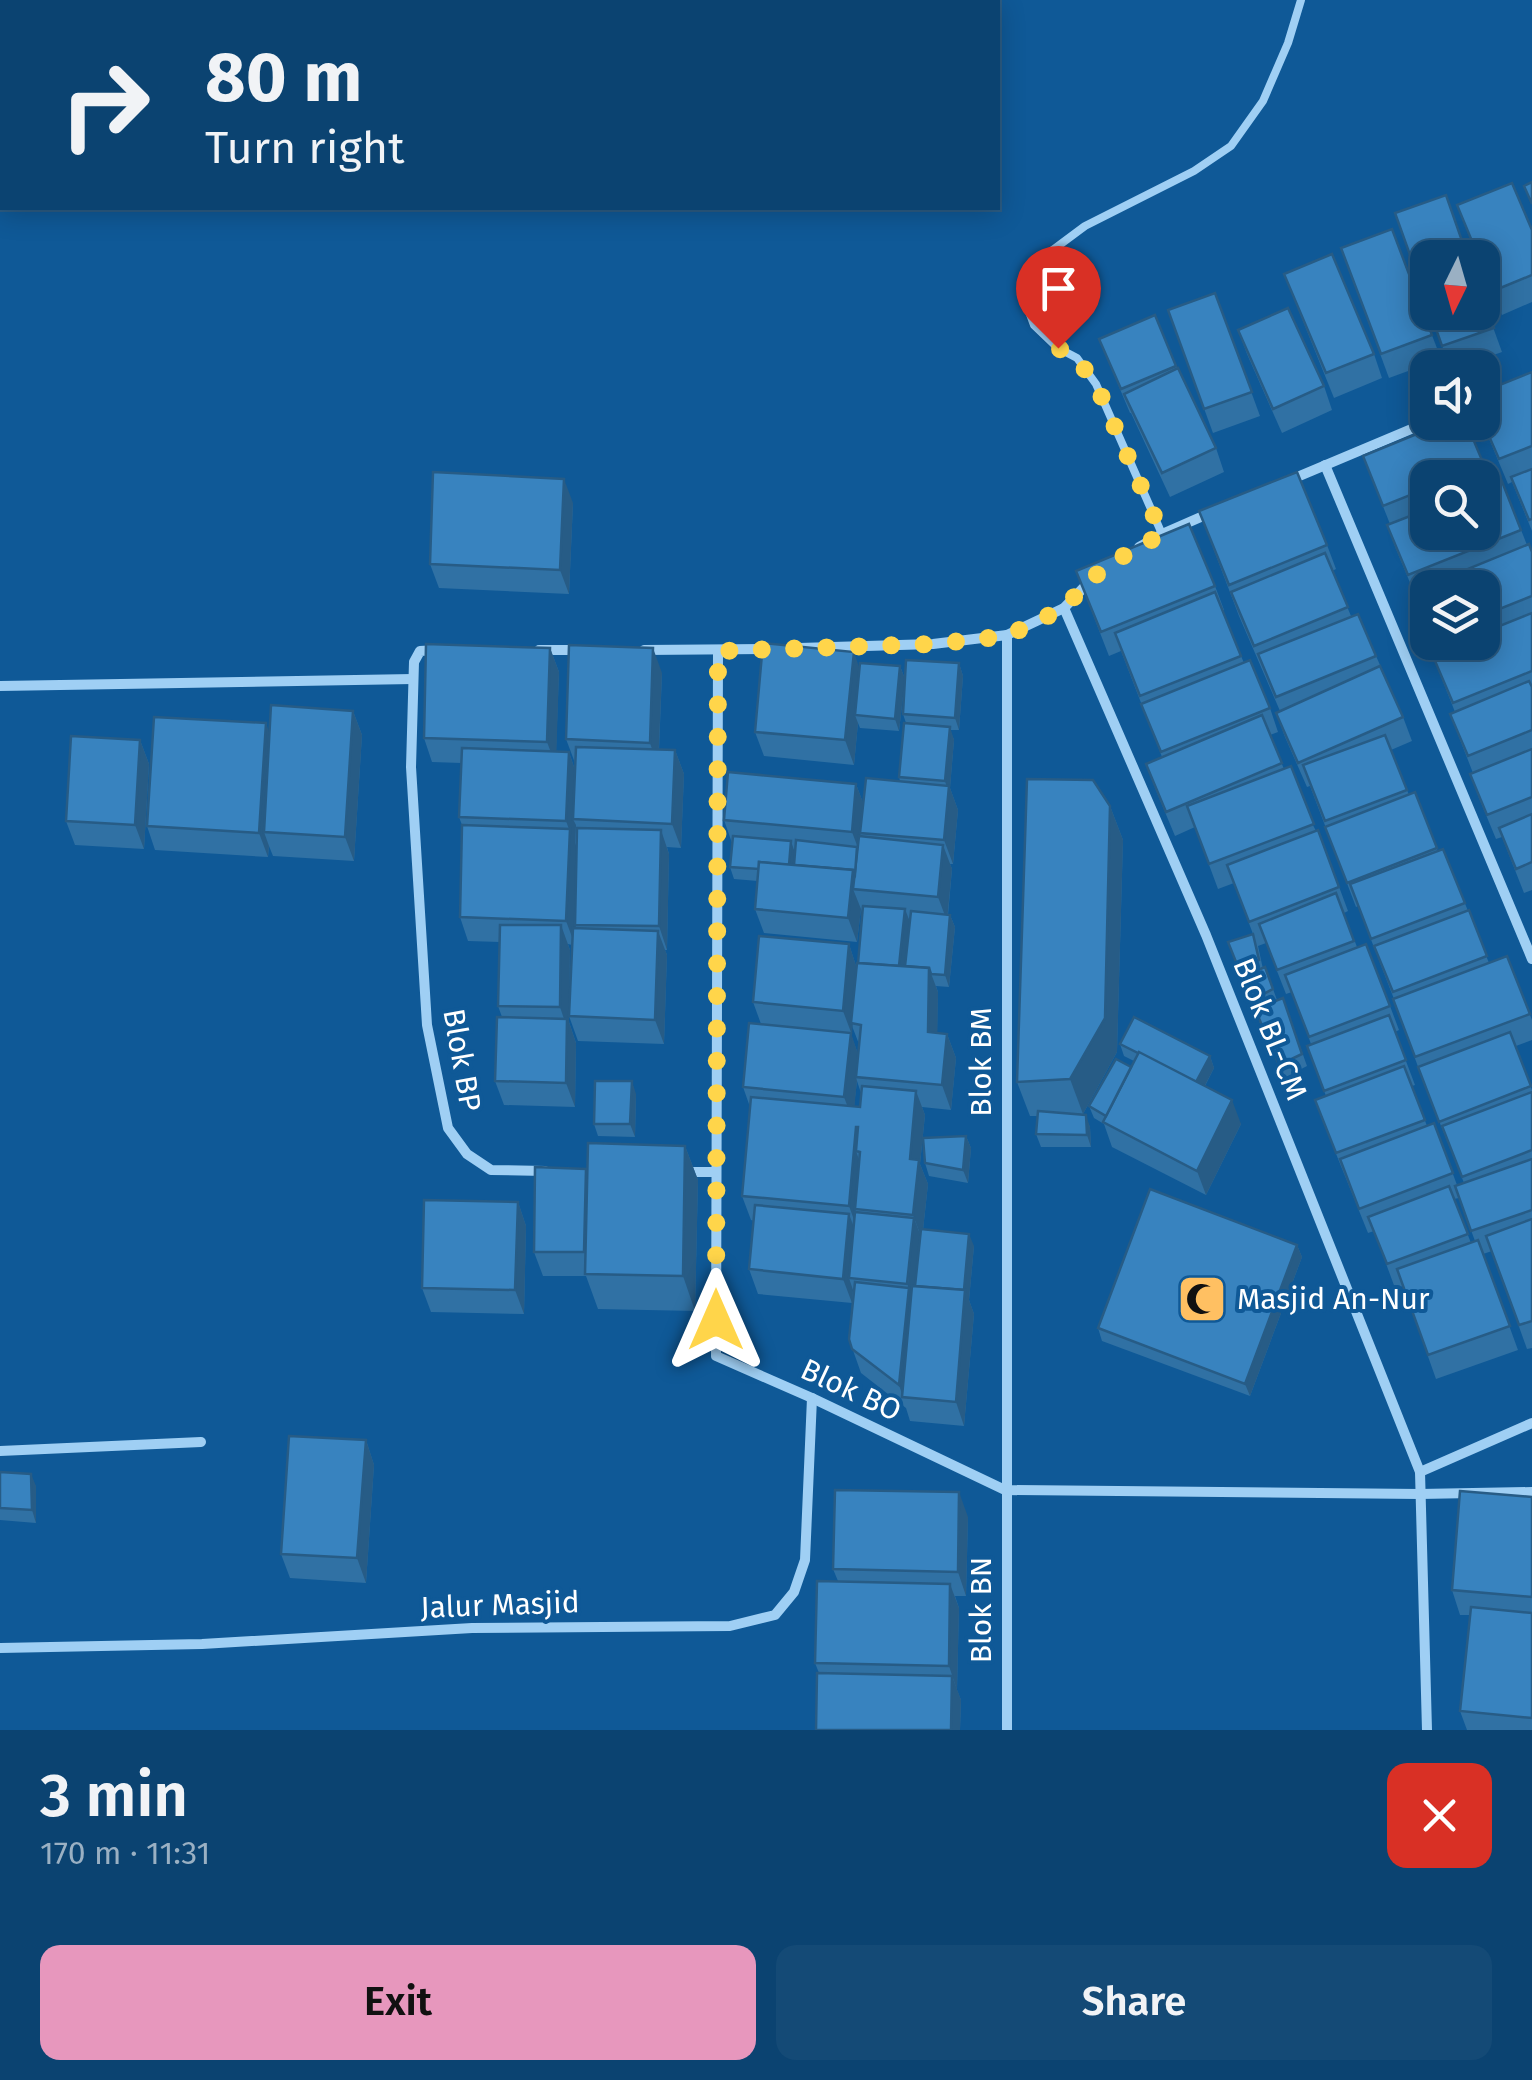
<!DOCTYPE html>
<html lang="en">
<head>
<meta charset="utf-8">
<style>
  body { margin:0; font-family:"Fira Sans",sans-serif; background:#144a76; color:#f1f3f6; height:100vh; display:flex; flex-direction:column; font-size:38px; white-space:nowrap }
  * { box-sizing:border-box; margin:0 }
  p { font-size:32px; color:#9ab0c3 }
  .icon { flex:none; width:55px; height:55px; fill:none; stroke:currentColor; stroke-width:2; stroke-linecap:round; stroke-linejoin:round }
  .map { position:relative; height:1730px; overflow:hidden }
  .details { display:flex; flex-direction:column; background:#0b4371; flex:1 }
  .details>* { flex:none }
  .hud { position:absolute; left:0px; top:0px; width:1000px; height:210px; box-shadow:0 5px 25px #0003,0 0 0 2px #2b5c84; background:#0b4371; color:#f1f3f6; overflow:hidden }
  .needle { width:65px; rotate:185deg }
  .fabs { position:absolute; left:1410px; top:240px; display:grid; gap:20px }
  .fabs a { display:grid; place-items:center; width:90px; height:90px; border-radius:20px; background:#0b4371; box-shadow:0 5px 25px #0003,0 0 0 2px #2b5c84; font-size:50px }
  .pin { position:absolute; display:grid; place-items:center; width:85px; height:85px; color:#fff; margin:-102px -42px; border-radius:50% 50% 50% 0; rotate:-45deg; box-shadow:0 0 10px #0007 }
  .pin .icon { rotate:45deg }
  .me { position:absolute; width:110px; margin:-55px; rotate:0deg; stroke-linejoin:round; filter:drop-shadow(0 0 8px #0008) }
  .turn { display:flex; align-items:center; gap:35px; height:210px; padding:0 40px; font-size:45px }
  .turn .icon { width:130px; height:130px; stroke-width:2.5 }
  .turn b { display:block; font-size:70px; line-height:85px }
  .round { display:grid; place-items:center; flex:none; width:105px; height:105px; border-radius:20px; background:#144a76 }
  .headline { display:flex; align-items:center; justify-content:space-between; height:170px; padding:0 40px }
  h1 { font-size:60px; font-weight:600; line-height:75px }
  .cta { display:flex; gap:20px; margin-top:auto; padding:20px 40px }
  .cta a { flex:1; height:115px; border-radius:20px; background:#e797bd; color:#111; font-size:40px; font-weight:600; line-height:115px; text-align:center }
  .cta a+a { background:#144a76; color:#f1f3f6 }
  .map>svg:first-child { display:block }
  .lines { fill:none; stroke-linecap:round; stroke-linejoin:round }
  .service { stroke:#9fcff4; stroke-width:8 }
  .minor { stroke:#9fcff4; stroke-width:10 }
  .wall { fill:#3071a4; fill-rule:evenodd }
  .shaded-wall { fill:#275c86 }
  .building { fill:#3883bf; stroke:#275c86; stroke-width:2.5 }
  .route { stroke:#ffd54a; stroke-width:18; stroke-dasharray:0 32.4 }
  .labels { text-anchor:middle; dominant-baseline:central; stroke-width:8; stroke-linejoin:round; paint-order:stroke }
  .street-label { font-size:30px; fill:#fff; stroke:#0f5997 }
  .poi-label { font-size:30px; fill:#fff; stroke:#0f5997; text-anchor:start }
</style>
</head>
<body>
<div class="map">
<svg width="1532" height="1730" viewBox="0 0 1532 1730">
  <rect width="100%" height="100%" fill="#0f5997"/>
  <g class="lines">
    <!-- service -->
    <polyline class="service" points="1162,534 1096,384 1077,358 1058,348 1034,325 1027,306 1027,289 1046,255 1085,226 1194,171 1231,146 1263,101 1288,43 1301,0"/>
    <!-- minor -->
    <g class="minor">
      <polyline points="1325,465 1532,959"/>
      <polyline points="1290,480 1428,422"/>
      <polyline points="1139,547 1162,534 1210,513"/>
      <polyline points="1064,608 1206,935 1420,1472 1427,1730"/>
      <polyline points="799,648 933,644 1007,635 1064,608 1089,582"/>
      <polyline points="437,650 420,651 414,662 411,767 427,1025 448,1128 467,1154 491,1170 545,1171"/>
      <polyline points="539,650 582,650"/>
      <polyline points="644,650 772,649"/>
      <polyline points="718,651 716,1356 812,1398 1005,1490 1420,1494 1532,1492"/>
      <polyline points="0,686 413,679"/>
      <polyline points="682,1172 715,1172"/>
      <polyline points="0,1451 201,1442"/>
      <polyline points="1420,1472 1532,1423"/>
      <polyline points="0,1648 202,1644 472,1628 730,1626 775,1615 794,1592 805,1560 812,1398"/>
      <polyline points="1007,1730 1007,635"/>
    </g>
  </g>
  <!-- wall -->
  <g class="wall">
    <polygon points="1457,205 1532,230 1532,302 1502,315 1482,269 1482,258 1478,258"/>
    <polygon points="1392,229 1441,359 1389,378 1341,248"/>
    <polygon points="1284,274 1374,354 1382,378 1334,398"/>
    <polygon points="1215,293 1260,416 1213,433 1168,310"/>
    <polygon points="1482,297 1502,352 1457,368 1450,368 1430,312"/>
    <polygon points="1155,315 1178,369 1216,448 1224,472 1170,497 1131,413 1130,413 1099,339"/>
    <polygon points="1238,330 1324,386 1332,410 1282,433 1247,354"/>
    <polygon points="1532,372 1532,531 1512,482 1508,484 1482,422 1482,392"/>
    <path d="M1363,456L1484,465L1491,483L1501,479L1527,545L1532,552V890L1524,893L1502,837L1496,839L1479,798L1470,774L1473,773L1450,714L1455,712L1432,654L1438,651L1435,642H1482V588H1428V626L1396,549L1387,525L1390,524ZM1428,478H1482V532H1428Z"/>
    <polygon points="573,503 569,594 439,588 430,564"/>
    <path d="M1199,511L1327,545L1336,569L1332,571L1351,616L1376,656L1403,717L1412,741L1391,750L1409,795L1438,851L1443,849L1489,963L1507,956L1532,1020V1040L1516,1046L1532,1090V1348L1527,1349L1492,1251L1483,1254L1518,1350L1436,1379L1403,1286L1395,1288L1374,1231L1368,1233L1324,1124L1326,1096L1307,1046L1311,1044L1292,992L1286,994L1266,943L1258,946L1263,969L1265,967L1277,1000L1283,998L1307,1066L1284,1078L1259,1021L1245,978L1242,979L1228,942L1253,934L1234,883L1218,889L1195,827L1175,836L1155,788L1146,764L1162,757L1121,651L1109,656L1076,571L1215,586L1224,610L1222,611L1244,663L1270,708L1278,732L1270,735L1284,769L1316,831L1318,830L1348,911L1344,913L1357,947L1390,1006L1399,1030L1395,1032L1415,1085L1412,1086L1427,1126L1434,1123L1457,1185L1464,1183L1427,1091L1393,999H1394L1358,906L1356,907L1310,786L1307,787L1285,737L1276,713L1280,711L1239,616ZM1459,1198L1475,1241L1471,1243L1454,1199Z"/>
    <polygon points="550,648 559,672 556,751 569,752 575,770 575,763 566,739 662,673 659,750 675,750 684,774 681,848 667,847 669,854 667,950 665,950 667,955 664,1044 578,1041 569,1016 572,945 568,944 570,950 569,1022 576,1043 575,1107 504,1105 495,1081 502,1017 498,1006 500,942 468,941 460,917 462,825 459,817 461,763 432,762 424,738"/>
    <path d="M959,663L963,676L959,730H950L954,740L950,788L958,810L953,864H950L952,869L948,915H950L955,927L949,987L936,986L938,992L937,1033L947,1034L956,1058L951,1110L922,1107L925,1115L920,1164L928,1184L923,1230L974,1246L969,1300L974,1314L964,1426L910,1421L906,1408L861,1373L849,1339L852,1303L758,1294L749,1269L754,1221L751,1220L742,1196L750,1107L743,1087L761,1024L753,1002L849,944L856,966L859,963L862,913L861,909L857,942L764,933L755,909L758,881L734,879L730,867L732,843L724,820L856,784L863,803L900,781L899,777L906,723L903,714ZM852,1026L859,1044L858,1054L851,1035ZM857,1081L861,1093L860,1107L854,1106Z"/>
    <polygon points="900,666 905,679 899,731 860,728 858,723 854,765 764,756 755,732 859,667"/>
    <polygon points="353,711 362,735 354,861 273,856 269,846 268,857 155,850 147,826 270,733"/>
    <polygon points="140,740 149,764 144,849 75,845 66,821"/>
    <polygon points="1110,806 1123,840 1117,1052 1083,1114 1090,1127 1091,1147 1041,1147 1036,1134 1038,1116 1030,1116 1017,1082"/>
    <polygon points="1120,1044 1210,1056 1214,1068 1205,1086 1241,1124 1206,1195 1112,1147 1104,1124 1094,1118 1089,1106 1131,1067 1134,1061 1124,1056"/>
    <polygon points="636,1094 635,1137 598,1136 594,1124"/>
    <polygon points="966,1136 971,1148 968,1183 929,1176 925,1163"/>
    <polygon points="685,1146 698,1180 695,1311 598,1309 586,1276 543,1276 534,1252 586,1169"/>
    <polygon points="518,1202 526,1226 524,1314 431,1312 422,1288"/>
    <polygon points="1297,1245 1302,1257 1250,1396 1102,1341 1098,1328"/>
    <polygon points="366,1440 374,1465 366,1583 290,1578 281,1554"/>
    <polygon points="0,1472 36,1486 36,1523 0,1520"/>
    <polygon points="1532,1497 1532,1730 1467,1730 1460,1711 1470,1615 1460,1615 1452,1590"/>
    <polygon points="968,1517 966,1596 955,1596 959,1608 957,1690 961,1700 960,1730 816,1730 819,1673 815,1663 838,1581 833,1569"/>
  </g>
  <!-- shaded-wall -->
  <g class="shaded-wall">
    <polygon points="564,479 573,503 569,594 560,570"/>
    <polygon points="550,648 559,672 556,766 547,742"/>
    <polygon points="653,648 662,673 658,767 650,743"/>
    <polygon points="854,652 862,676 855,715 858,723 854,765 845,740"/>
    <polygon points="959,663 963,676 959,730 955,718"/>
    <polygon points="900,666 905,679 899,731 895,719"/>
    <polygon points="353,711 362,735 354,861 345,837"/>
    <polygon points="266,723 275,748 264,832 269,846 268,857 259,833"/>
    <polygon points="950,727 954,740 950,788 958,810 953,864 944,840 948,791 945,781"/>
    <polygon points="140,740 149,764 144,849 135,825"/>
    <polygon points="675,750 684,774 681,848 672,824"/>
    <polygon points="569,752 577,776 573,819 576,825 575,843 579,853 575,945 566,921 570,832 566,821"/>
    <polygon points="856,784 865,808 860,833 862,839 861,856 852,832"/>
    <polygon points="1110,806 1123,840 1117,1052 1083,1114 1070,1079"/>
    <polygon points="661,830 669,854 667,950 659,926"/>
    <polygon points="791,841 795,853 793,884 788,872"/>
    <polygon points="943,845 952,869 947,921 938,897"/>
    <polygon points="853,870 855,874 853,889 861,909 857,942 848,918"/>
    <polygon points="905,909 910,922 904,979 899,966"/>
    <polygon points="950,915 955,927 949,987 945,975"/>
    <polygon points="561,925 570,950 569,1022 576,1043 575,1107 566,1083 567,1028 560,1007"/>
    <polygon points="658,931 667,955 664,1044 655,1020"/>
    <polygon points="849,944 857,969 852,1035 843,1011"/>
    <polygon points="929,968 938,992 937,1056 928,1032"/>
    <polygon points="851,1033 859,1057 856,1077 857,1081 853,1121 844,1097"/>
    <polygon points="947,1034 956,1058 951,1110 942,1085"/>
    <polygon points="1210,1056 1214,1068 1200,1095 1196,1083"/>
    <polygon points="632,1081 636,1094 635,1137 630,1124"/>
    <polygon points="916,1091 925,1115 920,1164 928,1184 922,1239 913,1215 910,1159"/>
    <polygon points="1232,1100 1241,1124 1206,1195 1197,1171"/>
    <polygon points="1086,1115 1090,1127 1091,1147 1087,1135"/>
    <polygon points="856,1127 865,1151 856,1151 863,1171 855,1209 859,1219 858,1231 849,1206"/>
    <polygon points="966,1136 971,1148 968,1183 963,1170"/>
    <polygon points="685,1146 698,1180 695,1311 683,1276"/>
    <polygon points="518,1202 526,1226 524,1314 515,1290"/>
    <polygon points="849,1214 858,1238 849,1278 853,1290 852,1303 843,1279"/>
    <polygon points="914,1218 923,1242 903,1397 899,1385"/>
    <polygon points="969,1234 974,1246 969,1300 974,1314 964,1426 956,1402"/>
    <polygon points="1297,1245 1302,1257 1250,1396 1245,1384"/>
    <polygon points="366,1440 374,1465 366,1583 357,1558"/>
    <polygon points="31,1474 36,1486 36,1523 32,1510"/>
    <polygon points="959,1492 968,1517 966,1596 958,1572"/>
    <polygon points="950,1584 959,1608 957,1690 949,1666"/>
    <polygon points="952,1676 961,1700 960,1730 951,1730"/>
  </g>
  <!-- building -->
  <g class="building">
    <polygon points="1532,182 1532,204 1524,186"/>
    <polygon points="1512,183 1532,230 1532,275 1493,291 1482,265 1482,258 1479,258 1457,205"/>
    <polygon points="1446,195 1468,258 1428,258 1428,305 1395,213"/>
    <polygon points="1392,229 1432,335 1381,354 1341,248"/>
    <polygon points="1332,254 1374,354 1326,373 1284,274"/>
    <polygon points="1215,293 1252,392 1204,409 1168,310"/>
    <polygon points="1482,297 1494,328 1442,346 1430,312 1482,312"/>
    <polygon points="1288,308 1324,386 1273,409 1238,330"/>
    <polygon points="1155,315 1176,366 1121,389 1099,339"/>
    <polygon points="1178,368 1216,448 1162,473 1124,394"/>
    <polygon points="1532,372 1532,446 1499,459 1482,420 1482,392"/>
    <polygon points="1446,422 1466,422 1484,465 1454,478 1428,478 1428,488 1383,506 1363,456"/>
    <polygon points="1532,469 1532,519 1529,520 1511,477"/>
    <polygon points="433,472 564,479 560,570 430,564"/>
    <polygon points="1297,472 1327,545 1229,585 1199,511"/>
    <polygon points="1501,479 1521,530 1408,575 1387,525 1428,509 1428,532 1482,532 1482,486"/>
    <polygon points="1189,524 1215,586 1101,632 1076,571"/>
    <polygon points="1529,544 1532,552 1532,596 1482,616 1482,588 1428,588 1428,622 1414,591"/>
    <polygon points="1325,553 1348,607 1254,646 1231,592"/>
    <polygon points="1215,592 1241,656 1140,696 1115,633"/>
    <polygon points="1532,613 1532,671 1453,703 1432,654 1459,642 1482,642 1482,633"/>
    <polygon points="1358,614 1376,656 1276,697 1258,654"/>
    <polygon points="763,643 854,652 845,740 755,732"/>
    <polygon points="426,644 550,648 547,742 424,738"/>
    <polygon points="569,645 653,648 650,743 566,739"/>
    <polygon points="906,660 959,663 955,718 903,714"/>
    <polygon points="1250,660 1270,708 1161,752 1141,704"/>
    <polygon points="860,663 900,666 895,719 855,715"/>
    <polygon points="1380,666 1403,717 1298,763 1276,713"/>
    <polygon points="1529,681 1532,687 1532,730 1468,756 1450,714"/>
    <polygon points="271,705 353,711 345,837 264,832"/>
    <polygon points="1262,715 1282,763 1166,812 1146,764"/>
    <polygon points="154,717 266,723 259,833 147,826"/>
    <polygon points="904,723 950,727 945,781 899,777"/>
    <polygon points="1385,735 1407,790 1325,821 1303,765"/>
    <polygon points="71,736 140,740 135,825 66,821"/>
    <polygon points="576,747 675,750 672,824 573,819"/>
    <polygon points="462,748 569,752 566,821 459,817"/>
    <polygon points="1532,749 1532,797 1487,815 1470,774"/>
    <polygon points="1291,766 1314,824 1209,864 1187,806"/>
    <polygon points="728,772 856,784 852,832 724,820"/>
    <polygon points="866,778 949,786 944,840 860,833"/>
    <polygon points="1027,779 1093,780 1110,806 1105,1018 1070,1079 1017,1082"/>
    <polygon points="1415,792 1437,848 1347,883 1325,827"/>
    <polygon points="1532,814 1532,862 1516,869 1499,828"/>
    <polygon points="462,825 570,829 566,921 460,917"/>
    <polygon points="577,828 661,830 659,926 575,925"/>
    <polygon points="1318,830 1339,887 1249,922 1227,865"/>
    <polygon points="733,836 791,841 789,865 759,862 759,869 730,867"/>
    <polygon points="859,836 943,845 938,897 853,889"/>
    <polygon points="796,840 857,847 855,874 853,870 794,865"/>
    <polygon points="1443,849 1465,903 1371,939 1350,884"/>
    <polygon points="759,862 853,870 848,918 755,909"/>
    <polygon points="1336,893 1354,941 1277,970 1259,924"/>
    <polygon points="863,906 905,909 899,966 858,963"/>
    <polygon points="1469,910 1487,956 1393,992 1374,946"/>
    <polygon points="911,911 950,915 945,975 931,974 929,968 905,966"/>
    <polygon points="500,925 561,925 560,1007 498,1006"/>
    <polygon points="573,928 658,931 655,1020 569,1016"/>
    <polygon points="1253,934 1259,960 1238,967 1228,942"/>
    <polygon points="759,936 849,944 843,1011 753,1002"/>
    <polygon points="1366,944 1390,1006 1309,1037 1285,975"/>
    <polygon points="1507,956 1530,1014 1415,1057 1393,999"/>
    <polygon points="857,963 929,968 928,1032 947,1034 942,1085 856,1077 861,1025 851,1023"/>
    <polygon points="1265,967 1273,989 1252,1000 1244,976"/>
    <polygon points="1283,998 1302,1054 1279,1065 1255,1009"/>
    <polygon points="1389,1015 1406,1060 1324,1091 1307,1046"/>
    <polygon points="497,1017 567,1019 566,1083 495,1081"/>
    <polygon points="1134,1017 1210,1056 1196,1082 1120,1044"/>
    <polygon points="749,1023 851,1033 844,1097 743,1087"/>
    <polygon points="1510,1032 1531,1086 1439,1122 1418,1067"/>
    <polygon points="1139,1052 1232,1100 1197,1171 1103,1122"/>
    <polygon points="1116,1059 1131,1067 1106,1116 1089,1106"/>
    <polygon points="1404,1066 1425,1120 1336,1153 1315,1100"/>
    <polygon points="595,1081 632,1081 630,1124 594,1124"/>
    <polygon points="862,1086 916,1091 910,1159 919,1160 913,1215 855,1209 860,1152 856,1151 858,1127 856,1127 849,1206 742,1196 751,1097 860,1107"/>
    <polygon points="1532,1092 1532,1150 1462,1177 1442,1126"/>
    <polygon points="1038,1111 1086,1115 1087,1135 1036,1134"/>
    <polygon points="1434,1123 1453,1173 1359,1209 1340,1159"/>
    <polygon points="966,1136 963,1170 925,1163 923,1138"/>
    <polygon points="588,1143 685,1146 683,1276 585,1274"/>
    <polygon points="1532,1159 1532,1210 1471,1231 1455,1186"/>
    <polygon points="535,1167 586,1169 584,1252 534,1252"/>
    <polygon points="1449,1186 1468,1234 1387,1264 1368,1217"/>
    <polygon points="1150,1189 1297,1245 1245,1384 1098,1328"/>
    <polygon points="424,1200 518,1202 515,1290 422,1288"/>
    <polygon points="755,1205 849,1214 843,1279 749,1269"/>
    <polygon points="855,1212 914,1218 907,1284 849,1278"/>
    <polygon points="1532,1219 1532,1321 1519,1325 1486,1236"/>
    <polygon points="921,1229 969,1234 964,1290 915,1286"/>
    <polygon points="1478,1240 1510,1326 1428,1355 1397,1269"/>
    <polygon points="855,1282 909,1288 899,1385 852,1349 849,1339"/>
    <polygon points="912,1286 965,1290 956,1402 902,1397"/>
    <polygon points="289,1436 366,1440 357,1558 281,1554"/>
    <polygon points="0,1472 31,1474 32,1510 0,1508"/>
    <polygon points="835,1490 959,1492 958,1572 833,1569"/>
    <polygon points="1460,1491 1532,1497 1532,1597 1452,1590"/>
    <polygon points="817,1581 950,1584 949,1666 815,1663"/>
    <polygon points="1471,1607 1532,1613 1532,1718 1460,1711"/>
    <polygon points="817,1673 952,1676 951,1730 816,1730"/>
  </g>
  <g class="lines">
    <!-- route -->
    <polyline class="route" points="716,1320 718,651 933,644 1007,636 1064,608 1091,579 1113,562 1162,534 1096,384 1076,358 1058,348"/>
  </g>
  <!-- icons -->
  <defs>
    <g id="mosque-square" transform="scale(2.5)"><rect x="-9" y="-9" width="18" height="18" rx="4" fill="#ffc062" stroke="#0f5997"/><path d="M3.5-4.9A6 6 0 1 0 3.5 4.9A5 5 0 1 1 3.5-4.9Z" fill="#111"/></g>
  </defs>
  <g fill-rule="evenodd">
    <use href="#mosque-square" x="1202" y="1299"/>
  </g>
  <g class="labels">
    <!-- street labels -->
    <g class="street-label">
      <text transform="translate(1270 1029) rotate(68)">Blok BL-CM</text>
      <text transform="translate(462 1060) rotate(80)">Blok BP</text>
      <text transform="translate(981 1062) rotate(-90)">Blok BM</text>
      <text transform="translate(851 1390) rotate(25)">Blok BO</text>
      <text transform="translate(500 1605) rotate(-2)">Jalur Masjid</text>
      <text transform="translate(981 1610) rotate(-90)">Blok BN</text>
    </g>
    <!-- poi labels -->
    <g class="poi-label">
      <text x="1237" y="1299">Masjid An-Nur</text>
    </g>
  </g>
</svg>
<div class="fabs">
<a><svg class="needle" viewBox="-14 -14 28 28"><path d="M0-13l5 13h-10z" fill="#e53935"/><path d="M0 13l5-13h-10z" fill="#9ab0c3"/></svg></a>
<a><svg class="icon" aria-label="sound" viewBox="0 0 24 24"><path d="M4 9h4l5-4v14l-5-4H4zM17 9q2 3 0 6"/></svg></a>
<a><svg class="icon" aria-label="search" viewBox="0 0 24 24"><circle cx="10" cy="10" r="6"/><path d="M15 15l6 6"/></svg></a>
<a><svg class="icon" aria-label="layers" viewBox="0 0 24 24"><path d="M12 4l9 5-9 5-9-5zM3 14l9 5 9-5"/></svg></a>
</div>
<div class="pin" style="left:1058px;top:348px;background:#d93025"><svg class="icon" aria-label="arrive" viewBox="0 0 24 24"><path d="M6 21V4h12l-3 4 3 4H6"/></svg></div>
<svg class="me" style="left:716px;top:1320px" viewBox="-20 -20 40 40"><path d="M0-17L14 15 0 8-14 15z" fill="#ffd54a" stroke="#fff" stroke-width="4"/></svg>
<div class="hud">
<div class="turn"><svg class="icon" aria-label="right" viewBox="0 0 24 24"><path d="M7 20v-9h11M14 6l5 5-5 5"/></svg><div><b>80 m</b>Turn right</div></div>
</div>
</div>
<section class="details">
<div class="headline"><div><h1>3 min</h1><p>170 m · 11:31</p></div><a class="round" style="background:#d93025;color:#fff"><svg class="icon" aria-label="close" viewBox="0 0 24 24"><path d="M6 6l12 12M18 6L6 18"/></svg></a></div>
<div class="cta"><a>Exit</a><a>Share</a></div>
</section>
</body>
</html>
